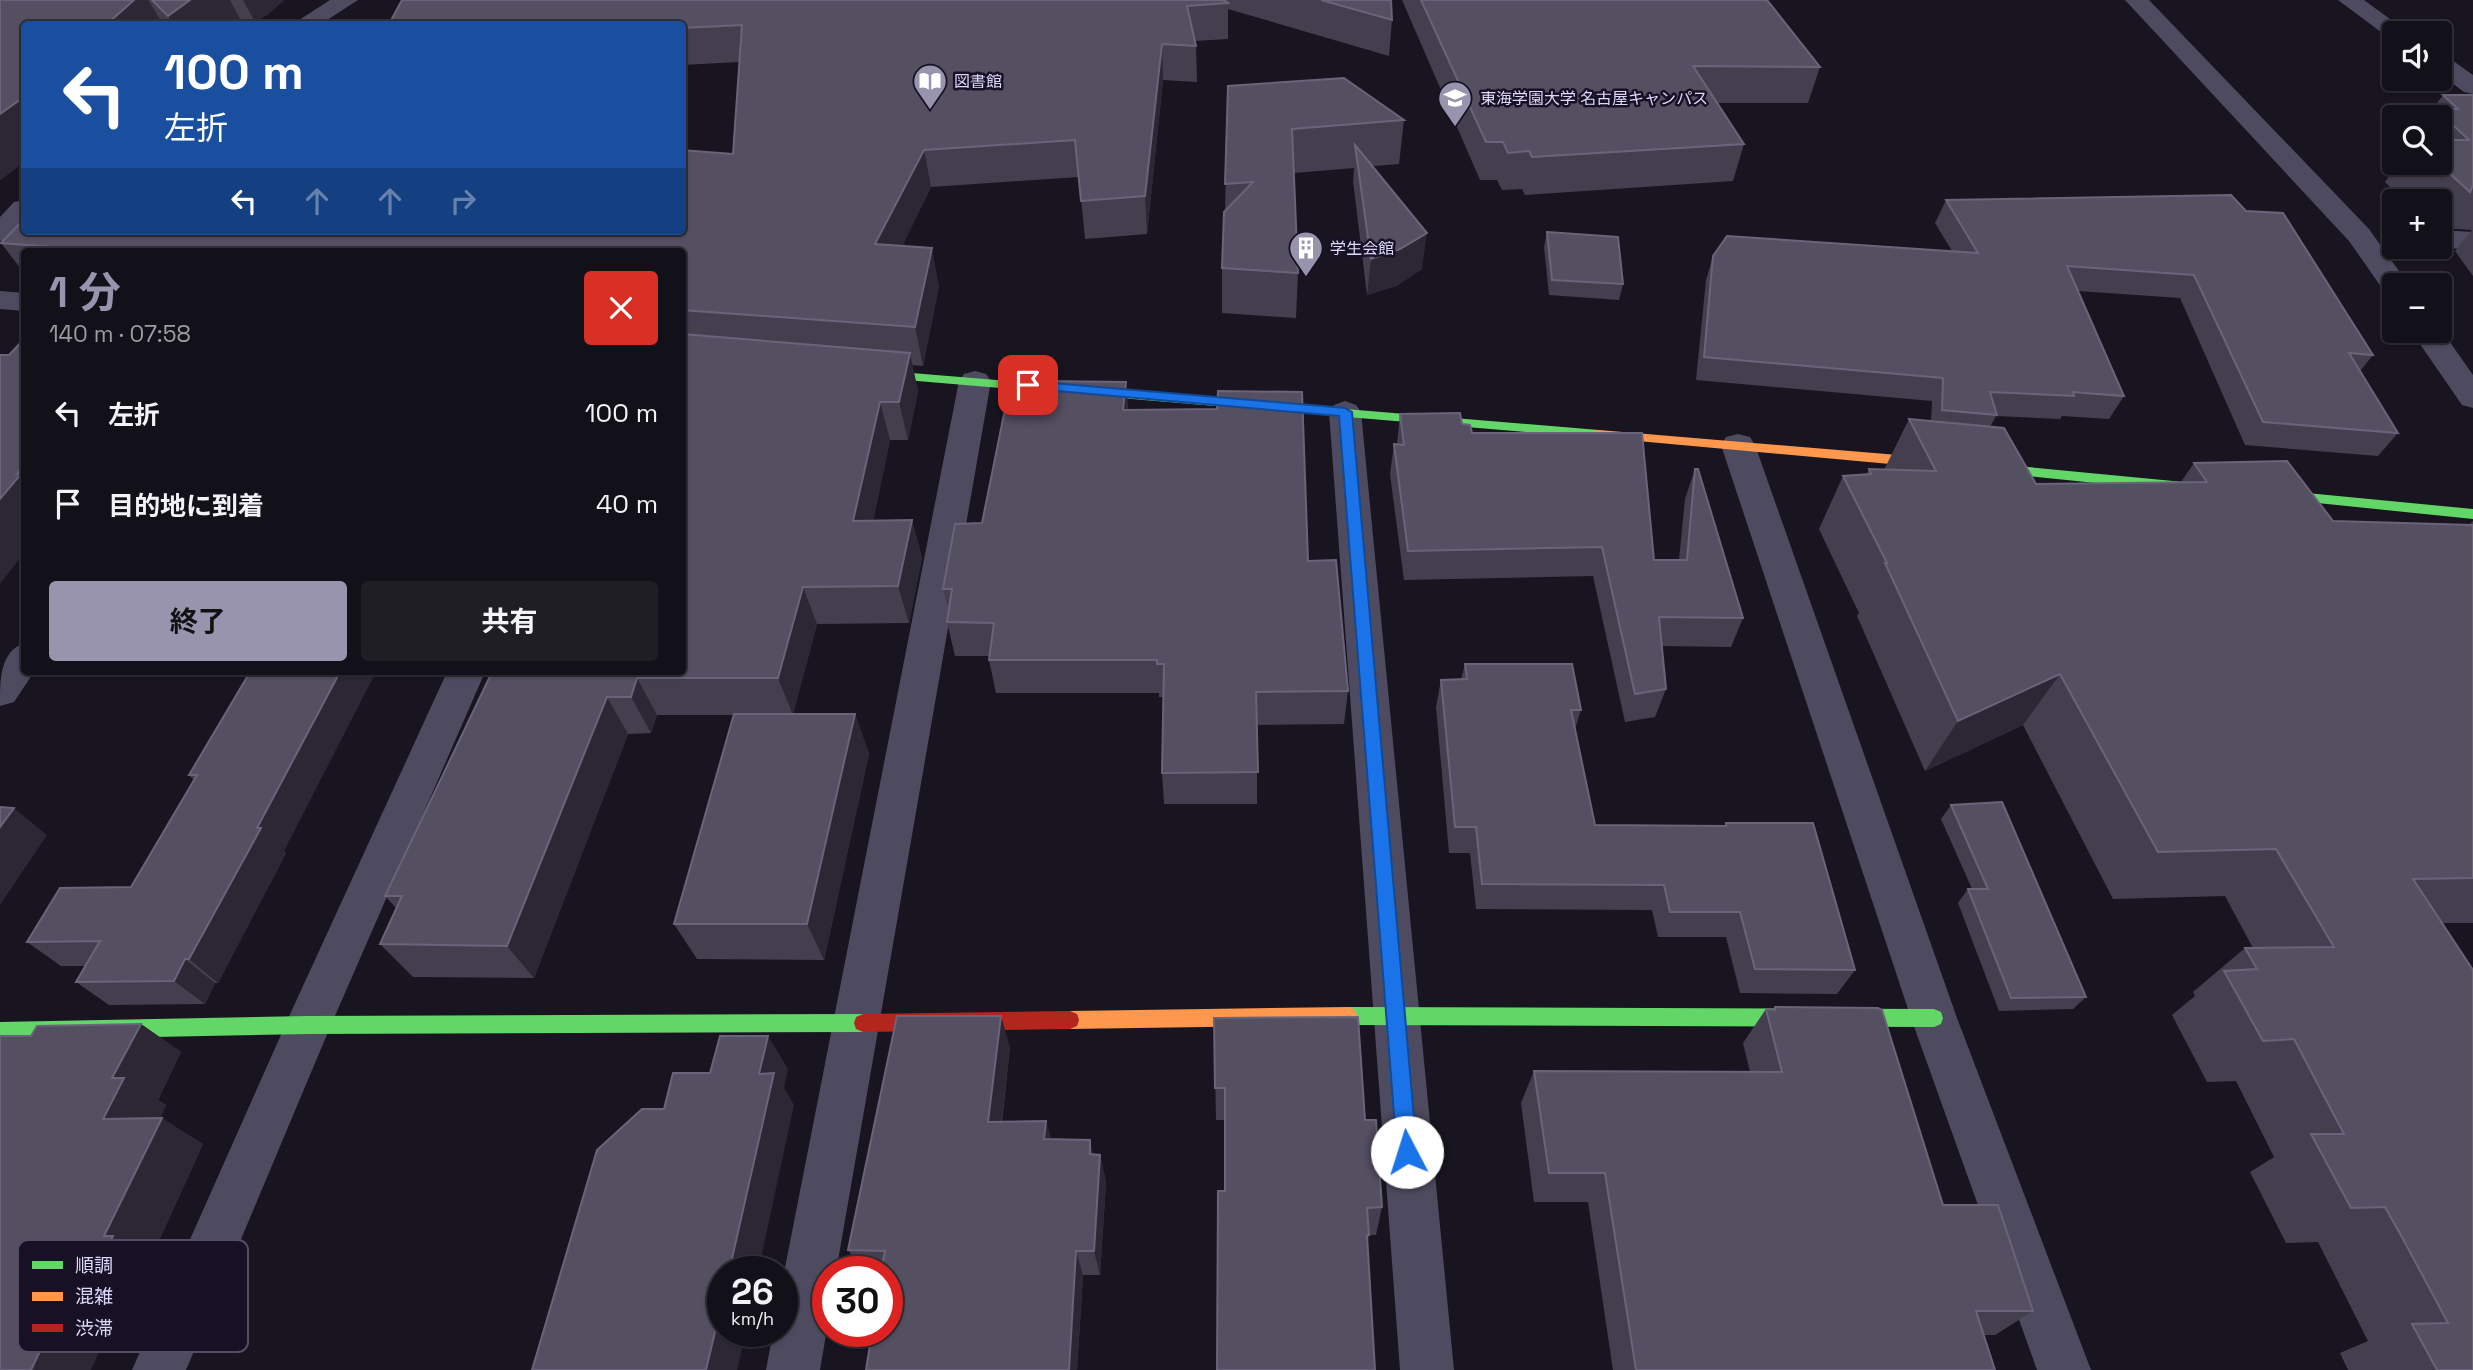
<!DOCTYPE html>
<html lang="ja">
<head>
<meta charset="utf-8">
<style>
  body { margin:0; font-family:"Space Grotesk","Noto Sans JP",sans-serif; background:#1f1e25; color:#f1f3f6; height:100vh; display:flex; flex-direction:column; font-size:26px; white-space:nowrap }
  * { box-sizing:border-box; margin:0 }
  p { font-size:23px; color:#9c9da2 }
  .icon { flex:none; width:38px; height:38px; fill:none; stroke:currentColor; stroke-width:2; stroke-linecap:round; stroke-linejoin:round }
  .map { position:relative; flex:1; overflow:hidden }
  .panel { position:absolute; left:21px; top:248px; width:665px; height:427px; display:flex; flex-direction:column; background:#121018; border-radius:7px; box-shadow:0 2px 5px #0004,0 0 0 2px #313037 }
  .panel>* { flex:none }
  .banner { position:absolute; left:21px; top:21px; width:665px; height:214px; border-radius:7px; box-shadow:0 2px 5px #0004,0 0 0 2px #313037; background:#1a4fa0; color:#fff; overflow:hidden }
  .buttons { position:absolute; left:2382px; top:21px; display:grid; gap:14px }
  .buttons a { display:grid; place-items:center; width:70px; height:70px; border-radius:7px; background:#121018; box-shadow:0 2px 5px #0004,0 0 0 2px #313037; font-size:35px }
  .speed { position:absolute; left:707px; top:1256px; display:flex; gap:14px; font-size:35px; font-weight:700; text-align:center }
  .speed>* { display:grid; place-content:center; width:91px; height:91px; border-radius:50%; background:#121018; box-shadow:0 2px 5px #0004,0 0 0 2px #313037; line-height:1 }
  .speed small { font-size:18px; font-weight:400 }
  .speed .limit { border:10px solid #d22; background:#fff; color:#111 }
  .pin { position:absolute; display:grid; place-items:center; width:60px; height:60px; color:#fff; margin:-30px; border-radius:14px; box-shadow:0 4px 10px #0006 }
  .me { position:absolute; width:77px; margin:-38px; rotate:355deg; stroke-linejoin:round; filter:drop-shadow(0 0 5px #0008) }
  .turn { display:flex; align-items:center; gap:24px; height:147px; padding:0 28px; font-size:32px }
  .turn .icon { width:91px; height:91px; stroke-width:2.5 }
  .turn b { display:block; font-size:49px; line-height:60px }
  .lanes { display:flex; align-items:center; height:66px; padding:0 28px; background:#0003; justify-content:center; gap:35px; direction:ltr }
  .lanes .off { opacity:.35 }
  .round { display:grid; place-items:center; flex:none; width:74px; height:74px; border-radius:7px; background:#1f1e25 }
  .headline { display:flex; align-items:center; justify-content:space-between; height:119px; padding:0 28px }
  h1 { font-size:42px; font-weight:700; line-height:52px; color:#9994ae }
  .action { display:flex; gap:14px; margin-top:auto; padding:14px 28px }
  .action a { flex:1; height:80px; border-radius:7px; background:#9994ae; color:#111; font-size:28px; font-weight:700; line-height:80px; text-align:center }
  .action a+a { background:#1f1e25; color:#f1f3f6 }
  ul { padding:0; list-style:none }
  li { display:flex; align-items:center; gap:21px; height:91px; padding:0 28px }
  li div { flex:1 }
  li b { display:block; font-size:26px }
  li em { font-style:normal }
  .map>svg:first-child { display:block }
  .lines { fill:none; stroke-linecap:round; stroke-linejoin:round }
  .street { fill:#4e4b60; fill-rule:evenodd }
  .fast { fill:#63d668; fill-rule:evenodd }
  .slow { fill:#ff974d; fill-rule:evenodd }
  .jam { fill:#b3261e; fill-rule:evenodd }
  .wall { fill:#443f4f }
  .shaded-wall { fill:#2b2734 }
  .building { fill:#544f61; stroke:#6a647a; stroke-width:2 }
  .route { fill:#1a73e8; stroke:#114b97; stroke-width:2 }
  .labels { text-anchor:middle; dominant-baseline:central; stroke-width:5; stroke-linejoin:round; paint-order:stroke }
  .far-poi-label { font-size:16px; fill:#ded8fb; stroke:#161124; text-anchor:start }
  .key { fill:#161124; stroke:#524d64; stroke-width:2 }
  .key-label { font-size:19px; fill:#ded8fb }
</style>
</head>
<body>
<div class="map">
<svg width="2473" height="1370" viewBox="0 0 2473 1370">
  <rect width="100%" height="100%" fill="#181520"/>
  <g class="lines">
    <!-- street -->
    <g class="street">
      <polygon points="330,0 358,0 321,24 293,24"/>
      <polygon points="2125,0 2149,0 2369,229 2409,285 2394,285 2394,294 2384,291 2349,241"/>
      <polygon points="2338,0 2364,0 2409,33 2394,33 2394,39 2389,38"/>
      <polygon points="2440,56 2449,58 2473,75 2473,94 2464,92 2440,74"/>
      <polygon points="24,200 24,224 10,239 0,241 0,217 14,202"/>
      <polygon points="2440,230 2473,232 2473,250 2437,247 2440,247"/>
      <polygon points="0,291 24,293 24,311 0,309"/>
      <polygon points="2440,328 2473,375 2473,408 2462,405 2411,331 2440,331"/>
      <polygon points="975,371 986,374 991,381 836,1272 828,1272 828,1323 820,1370 766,1370 773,1332 782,1332 782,1283 959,381 964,374"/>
      <polygon points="1345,401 1356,405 1361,412 1454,1370 1400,1370 1329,412 1334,405"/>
      <polygon points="1738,434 1750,437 1755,445 1957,1018 2091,1370 2037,1370 1911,1018 1721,445 1726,437"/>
      <path d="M24,643V672H34L14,702L0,706C0,679 0,652 24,643Z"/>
      <polygon points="447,672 485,672 331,1025 186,1370 132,1370 292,1010"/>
    </g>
    <!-- fast -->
    <g class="fast">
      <polygon points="863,369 1599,430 1606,434 1599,438 858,376 857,373"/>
      <polygon points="1934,458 2194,483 2201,488 2194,493 1929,466 1927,463 1929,460"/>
      <polygon points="2264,489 2473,509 2473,519 2259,497 2257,494"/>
      <polygon points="1348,1007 1934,1009 1941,1012 1943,1018 1941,1024 1934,1027 1348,1025 1341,1022 1339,1016 1341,1010"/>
      <polygon points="863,1014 870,1017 872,1023 870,1029 863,1032 308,1034 0,1040 0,1022 308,1016"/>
    </g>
    <!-- slow -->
    <g class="slow">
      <polygon points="1599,430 1934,458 1941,463 1934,468 1594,437 1594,431"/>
      <polygon points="1348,1007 1355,1010 1357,1016 1355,1022 1348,1025 1070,1029 1063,1026 1061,1020 1063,1014 1070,1011"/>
    </g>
    <!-- jam -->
    <polygon class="jam" points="1070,1011 1077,1014 1079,1020 1077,1026 1070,1029 863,1032 856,1029 854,1023 856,1017 863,1014"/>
  </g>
  <!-- wall -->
  <g class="wall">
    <polygon points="0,0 284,0 267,15 255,22 241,21 237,24 24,24 24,162 0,180"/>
    <polygon points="402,0 1391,0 1392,20 1389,56 1228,9 1228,39 1195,41 1196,46 1197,82 1163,80 1147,234 1085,239 1079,177 931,187 902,246 939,286 923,366 912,365 918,391 908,440 890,440 873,521 912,520 922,558 909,623 817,624 793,714 855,714 869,754 824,960 697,959 674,924 733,715 657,715 651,733 628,734 534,978 413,977 380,944 396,908 385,896 492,672 682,672 682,252 24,252 24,273 1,243 682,231 733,154 739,62 682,65 682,24"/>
    <polygon points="1402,0 1767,0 1820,67 1808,103 1717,103 1744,144 1733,181 1525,195 1522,189 1502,190 1497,180 1480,180"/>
    <polygon points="1228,86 1404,120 1399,164 1373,166 1422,269 1396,286 1367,295 1353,181 1354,168 1294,173 1298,273 1296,318 1222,313 1222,268 1225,211"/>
    <polygon points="2443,95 2473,95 2473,276 2455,251 2472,230 2442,228 2440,231 2440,201 2404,201 2385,182 2398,163 2440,163 2440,117 2427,117"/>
    <polygon points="2231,195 2373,355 2360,371 2398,433 2378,456 2245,445 2180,298 2078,291 2124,396 2109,419 2062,416 2060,419 1996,416 1990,427 2036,484 2181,482 2194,463 2333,521 2469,525 2473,521 2473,923 2442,923 2473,1370 2348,1370 2340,1353 2368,1341 2318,1242 2286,1243 2250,1172 2274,1157 2236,1081 2207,1082 2172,1015 2195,996 2193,992 2245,948 2253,948 2225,896 2113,899 2023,725 1925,771 1857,616 1859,613 1819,529 1843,476 1866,475 1869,469 1884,470 1909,419 1931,421 1932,401 1696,380 1706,280 1713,256 1952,251 1935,223 1946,200"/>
    <polygon points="1547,232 1623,284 1619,300 1549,295 1544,247"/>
    <polygon points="1126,382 1128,410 1308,561 1348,691 1344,724 1257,725 1257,804 1164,804 1162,773 1163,697 1159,697 1159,693 996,693 989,660 990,656 955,656 947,622 949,611 943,589 982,523 1029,404 1040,396"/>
    <polygon points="1400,414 1462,424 1472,433 1654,560 1679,560 1685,499 1695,469 1743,618 1731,647 1662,646 1666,689 1655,717 1625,722 1593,576 1404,580 1390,474 1394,444 1397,444"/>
    <polygon points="1465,664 1581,710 1575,729 1595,825 1724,826 1726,823 1855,970 1837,994 1740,993 1726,937 1658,937 1652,910 1476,909 1470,853 1449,853 1436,707 1441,680 1461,679"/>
    <polygon points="250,672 284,851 286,853 218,983 215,983 205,1004 109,1005 76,982 85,966 61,966 27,942 131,887 194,780 189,775"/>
    <polygon points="1951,805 2086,997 2073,1009 1999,1011 1958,903 1968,889 1972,889 1941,819"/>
    <polygon points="1775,1007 2033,1311 1995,1335 1984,1335 1995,1370 1613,1370 1588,1202 1534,1202 1521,1103 1534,1071 1750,1072 1743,1043 1766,1009 1773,1010"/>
    <polygon points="1214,1018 1365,1120 1382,1207 1376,1235 1369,1235 1367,1244 1225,1191 1225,1120 1216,1120"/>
    <polygon points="141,1024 181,1052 158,1100 166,1105 160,1118 203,1144 152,1256 158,1259 126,1326 111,1326 0,1370 31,1036"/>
    <polygon points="1010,1047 1002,1122 1046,1121 1051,1139 1094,1154 1100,1155 1106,1182 1100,1275 1083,1275 1077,1370 866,1370 887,1272 864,1272 848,1250"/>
  </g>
  <!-- shaded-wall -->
  <g class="shaded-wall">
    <polygon points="134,0 148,0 163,24 107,24"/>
    <polygon points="190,0 230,0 241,21 237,24 173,24 168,16"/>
    <polygon points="243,0 284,0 267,15 255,22"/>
    <polygon points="1162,44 1163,80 1147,234 1145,196"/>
    <polygon points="24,97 24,162 0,180 0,114"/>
    <polygon points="924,150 931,187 884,282 875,244"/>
    <polygon points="1427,233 1422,269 1396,286 1367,295 1371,259"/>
    <polygon points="932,248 939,286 923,366 915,327"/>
    <polygon points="910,353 918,391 908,440 899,402"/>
    <polygon points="1126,382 1128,417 1123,410"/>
    <polygon points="880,402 890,440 865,559 853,521"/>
    <polygon points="24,464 24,553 0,584 0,499"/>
    <polygon points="912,520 922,558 909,623 898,586"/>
    <polygon points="803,587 817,624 793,715 778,678"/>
    <polygon points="340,672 376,672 284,851 286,853 218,983 189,959 257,828"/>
    <polygon points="2060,674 2023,725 1925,771 1958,721"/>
    <polygon points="637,678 657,715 651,733 631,697"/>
    <polygon points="607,697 628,734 534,978 507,946"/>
    <polygon points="855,714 869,754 824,960 807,924"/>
    <polygon points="14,808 47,835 0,905 0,827"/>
    <polygon points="185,959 215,983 205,1004 174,981"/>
    <polygon points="1001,1016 1010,1047 998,1150 988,1122"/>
    <polygon points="141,1024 181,1052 158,1100 166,1105 147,1145 103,1119 112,1078"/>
    <polygon points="768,1036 788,1069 784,1088 794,1105 758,1272 729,1272 759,1074"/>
    <polygon points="162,1118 203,1144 152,1256 158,1259 126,1326 78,1305 104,1236"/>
    <polygon points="1046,1121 1054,1150 1044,1139"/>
    <polygon points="1090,1140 1097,1167 1090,1154"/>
    <polygon points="1100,1155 1106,1182 1100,1275 1094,1251"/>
    <polygon points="1076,1251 1083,1275 1077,1370 1069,1370"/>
    <polygon points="723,1298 723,1332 746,1332 737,1370 706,1370"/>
    <polygon points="62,1305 111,1326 91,1370 31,1370"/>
  </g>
  <!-- building -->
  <g class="building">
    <polygon points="0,0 134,0 107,24 24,24 24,97 0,114"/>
    <polygon points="152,0 190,0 168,16"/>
    <polygon points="402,0 1224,0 1228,3 1187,6 1196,46 1162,44 1145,196 1081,201 1075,140 924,150 875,244 932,248 915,327 682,310 682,252 104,252 108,247 65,248 1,243 24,219 24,231 682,231 682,150 733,154 742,25 682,28 682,24 389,24"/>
    <polygon points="1321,0 1391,0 1392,20"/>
    <polygon points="1421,0 1767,0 1820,67 1693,66 1744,144 1532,157 1529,151 1508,153 1503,142 1486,142"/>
    <polygon points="1344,78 1404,120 1292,129 1298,273 1222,268 1224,212 1253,182 1225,184 1228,86"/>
    <polygon points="2443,95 2473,95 2473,185 2470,192 2438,163 2440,163 2440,140 2469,140 2436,109 2458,109"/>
    <polygon points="1355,145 1427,233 1400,249 1371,259"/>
    <polygon points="2231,195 2246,211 2283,213 2373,355 2349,353 2398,433 2263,422 2194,275 2067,266 2124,396 2073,392 2074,396 1990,392 1997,415 1942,410 1943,378 1704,357 1713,256 1727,236 1978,253 1946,200"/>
    <polygon points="1547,232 1618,237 1623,284 1552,280"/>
    <polygon points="682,334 910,353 899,402 880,402 853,521 912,520 898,586 803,587 778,678 637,678 631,697 607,697 507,946 380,944 402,896 385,896 492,672 682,672"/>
    <polygon points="24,339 24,464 17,474 21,474 0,499 0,355 9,355"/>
    <polygon points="1043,381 1126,382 1123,410 1217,409 1218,391 1302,392 1308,561 1336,560 1348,691 1256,692 1258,772 1162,773 1164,664 1157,664 1157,660 989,660 994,623 947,622 952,589 943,589 955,524 982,523 1006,404 1029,404 1030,396 1040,396"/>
    <polygon points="1460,413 1462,424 1470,425 1472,433 1642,433 1654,560 1687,560 1695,469 1698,469 1743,618 1659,617 1666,689 1635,694 1602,547 1408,551 1394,444 1404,445 1400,414"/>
    <polygon points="1909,419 2004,428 2036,484 2207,482 2194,463 2287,461 2333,521 2473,525 2473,878 2413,879 2473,970 2473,1370 2437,1370 2412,1324 2448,1323 2403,1239 2385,1207 2351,1208 2311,1134 2344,1134 2294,1039 2263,1041 2224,971 2257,969 2245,948 2334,947 2276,849 2158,852 2060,674 1958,721 1885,563 1887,563 1843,476 1871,474 1869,469 1936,471"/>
    <polygon points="1465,664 1572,664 1581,710 1571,710 1595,825 1726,826 1726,823 1813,823 1855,970 1755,969 1740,912 1670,912 1664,885 1482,884 1476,827 1455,827 1441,680 1467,679"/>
    <polygon points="250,672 340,672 257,828 261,828 189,959 185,959 174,981 76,982 100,941 27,942 60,888 131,887 197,775 189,775"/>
    <polygon points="734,714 855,714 807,924 674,924"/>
    <polygon points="2002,802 2086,997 2011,998 1968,889 1988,889 1951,805"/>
    <polygon points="0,807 14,808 0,827"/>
    <polygon points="1775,1007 1878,1008 1882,1010 1943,1205 1998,1205 2033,1311 1976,1311 1995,1370 1636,1370 1605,1173 1549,1173 1534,1071 1782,1072 1766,1009 1775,1010"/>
    <polygon points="897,1016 1001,1016 988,1122 1046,1121 1044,1139 1090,1140 1090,1154 1100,1155 1094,1251 1076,1251 1069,1370 866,1370 872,1332 887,1332 887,1272 881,1272 885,1251 848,1250"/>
    <polygon points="1358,1017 1365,1120 1376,1120 1382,1207 1367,1208 1369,1235 1367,1235 1375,1370 1217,1370 1218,1191 1225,1191 1225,1088 1215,1088 1214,1018"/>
    <polygon points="141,1024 112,1078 124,1078 103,1119 162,1118 104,1236 113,1236 78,1305 62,1305 31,1370 0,1370 0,1036 31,1036 37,1026"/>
    <polygon points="720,1036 768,1036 759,1074 774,1073 729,1272 723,1272 723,1298 706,1370 532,1370 597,1150 642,1109 664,1109 673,1073 710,1073"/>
  </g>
  <!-- route -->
  <polygon class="route" points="1028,381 1345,408 1352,412 1417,1152 1414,1159 1407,1162 1400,1159 1397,1152 1339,416 1023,388 1023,382"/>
  <!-- icons -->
  <defs>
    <g id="library-pin" transform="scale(1.75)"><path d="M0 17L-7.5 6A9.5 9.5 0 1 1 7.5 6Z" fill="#9994ae" stroke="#161124"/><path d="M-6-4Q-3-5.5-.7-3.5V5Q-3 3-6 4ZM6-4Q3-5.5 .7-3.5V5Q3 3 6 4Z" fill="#fff"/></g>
    <g id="university-pin" transform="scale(1.75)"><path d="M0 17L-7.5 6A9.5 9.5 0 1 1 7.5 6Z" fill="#9994ae" stroke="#161124"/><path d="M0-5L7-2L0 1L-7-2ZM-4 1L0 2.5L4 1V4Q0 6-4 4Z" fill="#fff"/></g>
    <g id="building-pin" transform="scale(1.75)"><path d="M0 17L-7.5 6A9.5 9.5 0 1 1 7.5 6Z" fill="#9994ae" stroke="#161124"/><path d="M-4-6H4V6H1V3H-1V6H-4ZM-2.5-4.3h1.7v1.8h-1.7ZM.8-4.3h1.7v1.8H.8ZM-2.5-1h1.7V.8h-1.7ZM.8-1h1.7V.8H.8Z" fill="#fff"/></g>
  </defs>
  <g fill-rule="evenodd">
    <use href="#library-pin" x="930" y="81"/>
    <use href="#university-pin" x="1455" y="98"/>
    <use href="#building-pin" x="1306" y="248"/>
  </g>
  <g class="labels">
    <!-- far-poi labels -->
    <g class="far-poi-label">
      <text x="954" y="81">図書館</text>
      <text x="1480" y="98">東海学園大学 名古屋キャンパス</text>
      <text x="1330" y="248">学生会館</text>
    </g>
  </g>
  <!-- legend -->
  <rect x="18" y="1240" width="230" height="112" rx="10" class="key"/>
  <rect x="32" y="1261" width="31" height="8" fill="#63d668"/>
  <rect x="32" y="1292" width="31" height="9" fill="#ff974d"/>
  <rect x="32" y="1324" width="31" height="8" fill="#b3261e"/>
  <g class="key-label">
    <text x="75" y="1272">順調</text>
    <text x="75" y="1303">混雑</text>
    <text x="75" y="1335">渋滞</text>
  </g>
</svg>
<div class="buttons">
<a><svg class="icon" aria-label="sound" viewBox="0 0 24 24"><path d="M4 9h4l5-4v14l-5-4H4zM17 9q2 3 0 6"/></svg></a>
<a><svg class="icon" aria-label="search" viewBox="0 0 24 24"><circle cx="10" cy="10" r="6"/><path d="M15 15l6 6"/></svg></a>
<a>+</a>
<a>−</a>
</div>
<div class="speed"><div>26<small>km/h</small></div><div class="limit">30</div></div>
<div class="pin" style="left:1028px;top:385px;background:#d93025"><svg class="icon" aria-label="arrive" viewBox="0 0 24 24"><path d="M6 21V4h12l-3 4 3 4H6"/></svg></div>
<svg class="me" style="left:1407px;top:1152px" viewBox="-20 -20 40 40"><circle r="19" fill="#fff"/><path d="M0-13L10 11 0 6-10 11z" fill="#1a73e8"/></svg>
<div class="banner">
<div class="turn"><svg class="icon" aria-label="left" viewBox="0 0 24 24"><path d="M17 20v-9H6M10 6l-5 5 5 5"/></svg><div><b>100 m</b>左折</div></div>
<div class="lanes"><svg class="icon" aria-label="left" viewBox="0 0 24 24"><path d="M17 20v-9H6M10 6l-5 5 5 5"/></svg><svg class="icon off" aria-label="ahead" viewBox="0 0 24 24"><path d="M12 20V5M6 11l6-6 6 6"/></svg><svg class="icon off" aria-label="ahead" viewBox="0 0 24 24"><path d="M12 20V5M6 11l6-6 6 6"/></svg><svg class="icon off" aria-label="right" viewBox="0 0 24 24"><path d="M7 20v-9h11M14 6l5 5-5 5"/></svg></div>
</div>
<section class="panel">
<div class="headline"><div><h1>1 分</h1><p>140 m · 07:58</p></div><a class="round" style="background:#d93025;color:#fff"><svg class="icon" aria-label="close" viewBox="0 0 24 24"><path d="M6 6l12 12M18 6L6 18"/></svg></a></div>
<ul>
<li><svg class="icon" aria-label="left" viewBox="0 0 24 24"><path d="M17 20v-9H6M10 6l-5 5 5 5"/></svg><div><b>左折</b></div><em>100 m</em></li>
<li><svg class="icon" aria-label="arrive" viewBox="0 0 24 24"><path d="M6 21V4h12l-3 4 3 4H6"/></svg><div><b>目的地に到着</b></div><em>40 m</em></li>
</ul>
<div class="action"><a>終了</a><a>共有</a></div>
</section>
</div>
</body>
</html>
